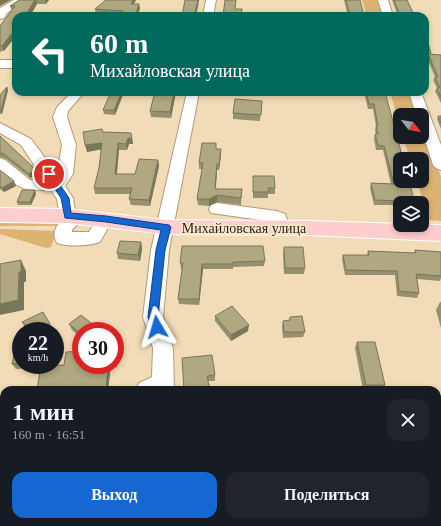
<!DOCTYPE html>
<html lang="ru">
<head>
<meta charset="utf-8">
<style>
  body { margin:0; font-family:Georgia,serif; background:#20242c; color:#f1f3f6; height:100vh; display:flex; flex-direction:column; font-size:15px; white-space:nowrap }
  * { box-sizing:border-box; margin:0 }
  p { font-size:13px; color:#9ea1a6 }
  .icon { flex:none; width:22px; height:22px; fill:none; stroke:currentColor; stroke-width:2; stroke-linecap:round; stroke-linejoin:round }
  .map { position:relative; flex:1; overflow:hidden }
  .panel { position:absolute; left:0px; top:386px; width:441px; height:140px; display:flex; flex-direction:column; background:#171b24; border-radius:12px 12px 0 0; box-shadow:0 2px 6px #0003 }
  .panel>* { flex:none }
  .top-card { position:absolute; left:12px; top:12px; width:417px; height:84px; border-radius:12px; box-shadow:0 2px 6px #0003; background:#00695c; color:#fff; overflow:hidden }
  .needle { width:26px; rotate:121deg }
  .buttons { position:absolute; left:393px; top:108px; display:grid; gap:8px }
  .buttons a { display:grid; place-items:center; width:36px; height:36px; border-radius:8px; background:#171b24; box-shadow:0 2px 6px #0003; font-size:20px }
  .speed { position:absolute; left:12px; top:322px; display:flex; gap:8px; font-size:20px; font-weight:700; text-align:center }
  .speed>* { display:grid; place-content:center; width:52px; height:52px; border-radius:50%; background:#171b24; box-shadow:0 2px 6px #0003; line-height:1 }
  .speed small { font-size:10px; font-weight:400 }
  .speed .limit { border:6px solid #d22; background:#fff; color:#111 }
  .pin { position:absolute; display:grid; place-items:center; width:34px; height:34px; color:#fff; margin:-17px; border:2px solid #fff; border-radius:50%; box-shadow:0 1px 4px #0007 }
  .me { position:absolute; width:44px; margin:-22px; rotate:353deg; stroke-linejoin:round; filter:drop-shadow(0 0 3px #0008) }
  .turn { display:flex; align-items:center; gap:14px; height:84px; padding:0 12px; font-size:18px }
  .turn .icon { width:52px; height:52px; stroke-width:2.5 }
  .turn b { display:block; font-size:28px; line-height:34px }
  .round { display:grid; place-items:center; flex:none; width:42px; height:42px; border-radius:12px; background:#20242c }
  .headline { display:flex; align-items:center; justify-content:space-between; height:68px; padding:0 12px }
  h1 { font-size:24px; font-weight:600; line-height:30px }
  .cta { display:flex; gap:8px; margin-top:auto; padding:8px 12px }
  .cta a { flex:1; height:46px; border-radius:12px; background:#1667d1; color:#fff; font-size:16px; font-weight:600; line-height:46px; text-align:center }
  .cta a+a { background:#20242c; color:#f1f3f6 }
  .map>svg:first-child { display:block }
  .green { fill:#ddb373 }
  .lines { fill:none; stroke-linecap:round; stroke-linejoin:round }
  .minor-casing { stroke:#b19b7a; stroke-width:2 }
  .major-casing { stroke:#fff; stroke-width:2 }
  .minor { fill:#fff; fill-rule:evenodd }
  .major { fill:#fecdce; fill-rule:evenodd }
  .wall { fill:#96906f }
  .shaded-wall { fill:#7a765a }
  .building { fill:#afa881; stroke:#7a765a }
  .route { fill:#1667d1; stroke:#0e4388 }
  .labels { text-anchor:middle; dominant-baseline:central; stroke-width:3; stroke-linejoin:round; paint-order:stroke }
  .street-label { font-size:14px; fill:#271e11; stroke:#fbe8cc }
</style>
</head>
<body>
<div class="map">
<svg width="441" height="526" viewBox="0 0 441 526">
  <rect width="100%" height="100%" fill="#f2dbb7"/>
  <!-- green -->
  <g class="green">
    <polygon points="362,0 380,0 386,16 367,16"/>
    <polygon points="390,92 412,92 420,115 400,115 400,126"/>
    <polygon points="422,122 441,177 441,221 429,220 417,181 422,181 422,159 410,159 403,137 422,137"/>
    <polygon points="0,221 59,224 58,226 0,226"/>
    <polygon points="0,229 57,231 51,247 46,248 0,234"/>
  </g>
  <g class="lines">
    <!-- minor casing -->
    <g class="minor-casing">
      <g id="minor">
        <polygon points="14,0 26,0 7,13 4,18 0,19 0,8"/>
        <polygon points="206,0 216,0 213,16 203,16"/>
        <polygon points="378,0 388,0 393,16 383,16"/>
        <rect x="0" y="60" width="16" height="8"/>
        <path d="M69,92H81V96L68,111L67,117L76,145L73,174L65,186L73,198L75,211L82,213L84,217L72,230V232H89L99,215L105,213L111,215L113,219L100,242C88,246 69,247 57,243C52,235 55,226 62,220L60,216L57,199L51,190C21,190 23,191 0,171V158L5,160L30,180H44L21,145L0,133V123L31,139L57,174L62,145L53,117L57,107L69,95Z"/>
        <polygon points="187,92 199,92 169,250 163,317 173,348 174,390 136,390 139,383 152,377 153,348 143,317 151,250"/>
        <polygon points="409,92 421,92 441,145 441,170 436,168 433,165 422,131 422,115 416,115"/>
        <polygon points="217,203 277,211 285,214 290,228 288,232 282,234 276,232 272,222 269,221 211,213 209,209 211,205"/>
        <polygon points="96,522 122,522 121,526 95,526"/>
        <polygon points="143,522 169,522 168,526 142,526"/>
      </g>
    </g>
    <!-- major casing -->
    <g class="major-casing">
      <polygon id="major" points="0,208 68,209 166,220 307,221 441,225 441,241 307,235 166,234 68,223 0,222"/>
    </g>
    <!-- minor -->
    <use href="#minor" class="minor"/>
    <!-- major -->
    <use href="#major" class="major"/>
  </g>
  <!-- wall -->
  <g class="wall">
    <polygon points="19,0 49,0 46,4 37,4 30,16 16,16 4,51 1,51 0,53 0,26 12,11 10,6"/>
    <polygon points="106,0 136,0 134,4 139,4 140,9 121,16 96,14 95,9"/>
    <polygon points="344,0 360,0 364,16 348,16"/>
    <polygon points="392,0 407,0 413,13 419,16 398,16"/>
    <polygon points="425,34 431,53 430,54 441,55 441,103 435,91 437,88 433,80 435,77 427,58 428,56 425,56"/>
    <polygon points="7,87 8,90 2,114 0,114 0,95"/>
    <polygon points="124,92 115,115 104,114 103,110"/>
    <polygon points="155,92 176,92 171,118 151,117 150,111"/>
    <polygon points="212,92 229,92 228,96 212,96"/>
    <polygon points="364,92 385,92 400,203 400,213 397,205 374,205 370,188 371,183 391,184 383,150 376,150 374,139 375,134 376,134 375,130 376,126 373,109 368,109"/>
    <polygon points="262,101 260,121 233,119 233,113"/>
    <polygon points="438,116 441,116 441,129 437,119"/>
    <polygon points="103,132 131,133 133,144 129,144 127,150 119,150 117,174 135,174 158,160 159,166 150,206 131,205 129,199 131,194 95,194 94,188 99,168 101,149 87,152"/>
    <polygon points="0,136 36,170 38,174 30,178 6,159 0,157"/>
    <polygon points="216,149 221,155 219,170 217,170 216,188 216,189 242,189 241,205 217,202 209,206 198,205 197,199 202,169 199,169 199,163"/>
    <polygon points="0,170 16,186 4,192 0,189"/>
    <polygon points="253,176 275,188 275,194 268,194 268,198 253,198"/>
    <polygon points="35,190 36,194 31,205 18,205 17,202"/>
    <polygon points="141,242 142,249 140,261 118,259 117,253"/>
    <polygon points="284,247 305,268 304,274 284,274 283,253"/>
    <polygon points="415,250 441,252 441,278 440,281 417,279 419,293 417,298 397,296 395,275 345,275 342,259 343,255 367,255 368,251 414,253"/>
    <polygon points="265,261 264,266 233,267 233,269 203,269 199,305 179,304 178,299 182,269 181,269 180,263"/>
    <polygon points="440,302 441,302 441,328 436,310"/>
    <polygon points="215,316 248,331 231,341 215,321"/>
    <polygon points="290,317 305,332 303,337 283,338 282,327 283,321 289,321"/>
    <polygon points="22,322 50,324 53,330 49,331 29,331 25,328"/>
    <polygon points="69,324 81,331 81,338 72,330"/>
    <polygon points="21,337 21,365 42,365 42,366 111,365 108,390 37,390 41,368 16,369 12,364"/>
    <polygon points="357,342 385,385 382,390 363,390 355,348"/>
    <polygon points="182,358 215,375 215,381 208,381"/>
    <rect x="0" y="413" width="4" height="33"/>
    <polygon points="241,522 272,522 241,523"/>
  </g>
  <!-- shaded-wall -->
  <g class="shaded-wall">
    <polygon points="0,0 11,0 0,6"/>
    <polygon points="35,0 36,0 37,4 30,16 25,16"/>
    <polygon points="45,0 49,0 46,4"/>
    <polygon points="133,0 136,0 131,9 131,4"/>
    <polygon points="198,0 199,0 198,7 196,16 194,16"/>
    <polygon points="139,4 140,9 137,16 135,16"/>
    <polygon points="16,28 16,36 4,51 2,46"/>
    <polygon points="7,87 8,90 2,114 1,111"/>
    <polygon points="122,92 124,92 115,115 114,110"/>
    <polygon points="174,92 176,92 171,118 170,112"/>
    <polygon points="131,133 133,144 129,144 127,150 126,144 128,138"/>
    <polygon points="102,143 103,149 87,152 85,145"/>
    <polygon points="118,143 119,150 116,180 115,174"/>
    <polygon points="221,149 221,155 219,170 219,164"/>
    <polygon points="158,160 159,166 150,206 149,200"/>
    <polygon points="217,164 217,170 215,193 215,187"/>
    <polygon points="36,170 38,174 30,178 29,174"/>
    <polygon points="14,181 16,186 4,192 2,188"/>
    <polygon points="35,190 36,194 31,205 30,202"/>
    <polygon points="217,195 217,202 209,206 209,199"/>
    <polygon points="141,242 142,249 140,261 138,255"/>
    <polygon points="21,260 26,271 26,282 24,282 24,310 0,315 0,304"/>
    <polygon points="202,264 203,269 199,305 199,299"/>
    <polygon points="50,324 53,330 49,331 39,331 40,327"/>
    <polygon points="249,325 248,331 231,341 231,335"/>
    <polygon points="108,365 111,365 108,390 106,390"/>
    <polygon points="42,522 46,522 45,526 41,526"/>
  </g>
  <!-- building -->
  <g class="building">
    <polygon points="19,0 35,0 25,16 16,16 16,28 2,46 0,46 0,26 15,6 10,6"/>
    <polygon points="106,0 133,0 131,4 139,4 135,16 121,16 123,11 95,9"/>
    <polygon points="185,0 198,0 194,16 182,16"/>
    <polygon points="225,0 236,0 235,9 242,9 241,16 223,16"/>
    <polygon points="346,0 360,0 364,16 350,16"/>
    <polygon points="394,0 407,0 413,13 418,13 419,16 400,16"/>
    <polygon points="425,34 431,53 425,53"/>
    <polygon points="428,54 441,55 441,97 437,88 440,88 435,77 438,77"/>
    <polygon points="7,87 1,111 0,111 0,95"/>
    <polygon points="111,92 122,92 114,110 103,110"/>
    <polygon points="155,92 174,92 170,112 150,111"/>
    <polygon points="366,92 385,92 403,159 400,159 400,181 409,181 415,203 400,203 399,201 375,200 371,183 394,184 384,146 378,145 375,134 378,134 376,126 378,126 374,104 369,104"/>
    <polygon points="235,99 262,101 261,115 233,113"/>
    <polygon points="438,116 441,116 441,123"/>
    <polygon points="102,129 103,132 131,133 132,138 128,138 126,144 118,143 115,174 135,174 139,159 158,160 149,200 129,199 132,188 94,188 99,168 102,143 85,145 83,132"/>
    <polygon points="0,136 36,170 29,174 4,154 0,153"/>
    <polygon points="202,143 216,143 216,149 221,149 219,164 217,164 215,187 216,189 242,189 241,198 217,195 209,199 197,199 203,163 199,163"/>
    <polygon points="0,170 14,181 2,188 0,186"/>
    <polygon points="253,176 274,176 275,188 268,188 269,192 253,192"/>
    <polygon points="22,190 35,190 30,202 17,202"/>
    <polygon points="120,241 141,242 138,255 117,253"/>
    <polygon points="182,246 263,246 265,261 233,262 233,264 202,264 199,299 178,299 183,263 180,263"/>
    <polygon points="284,247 303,247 305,268 285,268"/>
    <polygon points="415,250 441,252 441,276 416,274 419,293 399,291 397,271 346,270 343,255 369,255 368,251 416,253"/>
    <polygon points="21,260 21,272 19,272 18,300 0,304 0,264"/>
    <polygon points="232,306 249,325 231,335 215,316"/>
    <polygon points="43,312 50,324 40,327 39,331 34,331 22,322"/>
    <polygon points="81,315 101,331 81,331 81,334 69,324"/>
    <polygon points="302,316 305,332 284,332 283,321 290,320 290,317"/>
    <polygon points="18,337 21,337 21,363 12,364"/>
    <polygon points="357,342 375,342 385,385 366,385"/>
    <polygon points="81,351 81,365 108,365 106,390 81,390 82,388 37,389 41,366 64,365 66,352"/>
    <polygon points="212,355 215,375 207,376 210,390 184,390 182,358"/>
    <rect x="0" y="413" width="4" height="29"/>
    <polygon points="6,522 42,522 41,526 5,526"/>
  </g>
  <!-- route -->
  <polygon class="route" points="46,172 51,172 69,198 71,213 106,216 169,225 171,227 165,250 158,317 162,327 160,330 157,331 153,330 148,317 156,250 161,230 106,222 65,218 61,198 45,174"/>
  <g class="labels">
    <!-- street labels -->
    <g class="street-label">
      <text x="244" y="228">Михайловская улица</text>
    </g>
  </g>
</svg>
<div class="buttons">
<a><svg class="needle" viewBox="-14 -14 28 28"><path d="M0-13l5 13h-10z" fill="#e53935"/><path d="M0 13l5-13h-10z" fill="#9ea1a6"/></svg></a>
<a><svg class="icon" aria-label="sound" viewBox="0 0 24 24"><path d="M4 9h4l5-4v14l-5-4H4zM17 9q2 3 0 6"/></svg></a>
<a><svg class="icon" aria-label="layers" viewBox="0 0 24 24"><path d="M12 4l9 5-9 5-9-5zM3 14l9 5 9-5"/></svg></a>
</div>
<div class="speed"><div>22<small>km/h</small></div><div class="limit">30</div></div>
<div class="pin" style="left:49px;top:174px;background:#d93025"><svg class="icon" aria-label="arrive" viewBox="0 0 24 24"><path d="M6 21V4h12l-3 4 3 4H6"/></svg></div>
<svg class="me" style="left:157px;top:327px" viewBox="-20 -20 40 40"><path d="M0-17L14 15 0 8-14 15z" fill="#1667d1" stroke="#fff" stroke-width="4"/></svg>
<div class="top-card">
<div class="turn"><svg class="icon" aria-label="left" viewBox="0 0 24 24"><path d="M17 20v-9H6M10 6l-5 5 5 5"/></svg><div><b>60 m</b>Михайловская улица</div></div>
</div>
<section class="panel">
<div class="headline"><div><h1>1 мин</h1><p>160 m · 16:51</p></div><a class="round"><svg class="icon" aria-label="close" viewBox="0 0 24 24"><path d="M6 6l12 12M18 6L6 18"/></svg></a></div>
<div class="cta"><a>Выход</a><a>Поделиться</a></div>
</section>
</div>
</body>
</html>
